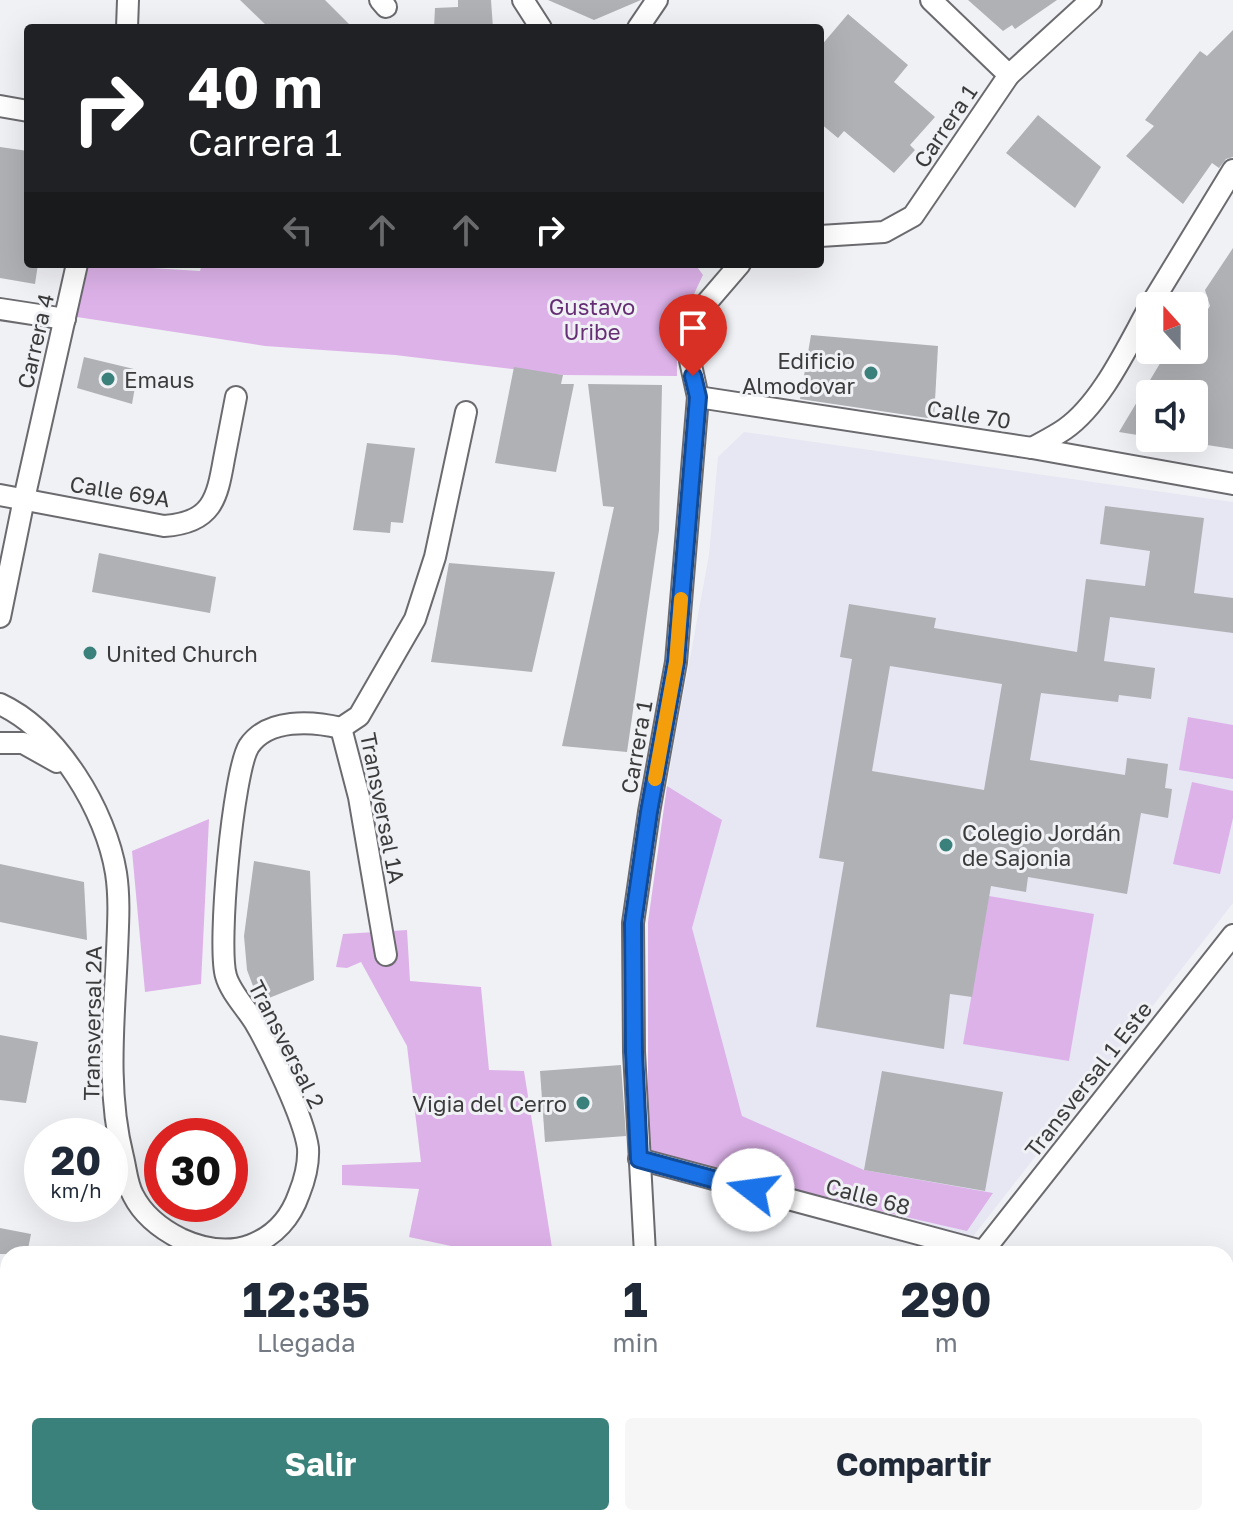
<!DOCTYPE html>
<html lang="es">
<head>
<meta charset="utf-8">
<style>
  body { margin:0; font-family:"Golos Text",sans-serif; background:#f6f6f7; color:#1f2937; height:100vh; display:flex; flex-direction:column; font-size:30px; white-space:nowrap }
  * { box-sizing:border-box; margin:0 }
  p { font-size:26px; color:#747a83 }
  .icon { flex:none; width:44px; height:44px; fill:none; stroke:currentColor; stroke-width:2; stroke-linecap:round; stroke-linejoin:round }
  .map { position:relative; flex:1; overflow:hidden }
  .side { position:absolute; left:0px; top:1246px; width:1234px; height:280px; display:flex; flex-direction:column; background:#fff; border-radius:24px 24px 0 0; box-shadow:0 8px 32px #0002 }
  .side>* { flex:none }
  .hud { position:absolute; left:24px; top:24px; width:800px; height:244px; border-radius:8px; box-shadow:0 8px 32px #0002; background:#202124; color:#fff; overflow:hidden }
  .needle { width:52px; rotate:339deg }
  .tools { position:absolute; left:1136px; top:292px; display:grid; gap:16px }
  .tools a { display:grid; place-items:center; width:72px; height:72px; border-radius:8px; background:#fff; box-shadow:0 8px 32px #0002; font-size:40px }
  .speed { position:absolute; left:24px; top:1118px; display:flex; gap:16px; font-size:40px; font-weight:700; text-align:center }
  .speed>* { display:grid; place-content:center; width:104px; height:104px; border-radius:50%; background:#fff; box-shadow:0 8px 32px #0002; line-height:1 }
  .speed small { font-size:20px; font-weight:400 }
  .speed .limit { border:12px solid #d22; background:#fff; color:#111 }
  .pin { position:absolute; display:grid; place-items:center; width:68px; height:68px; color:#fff; margin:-82px -34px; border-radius:50% 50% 50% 0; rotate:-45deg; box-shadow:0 0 8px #0007 }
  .pin .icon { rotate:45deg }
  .me { position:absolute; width:88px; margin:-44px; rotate:285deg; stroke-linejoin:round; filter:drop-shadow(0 0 6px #0008) }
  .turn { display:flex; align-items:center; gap:28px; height:168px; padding:0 32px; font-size:36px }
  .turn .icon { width:104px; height:104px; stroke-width:2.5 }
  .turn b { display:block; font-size:56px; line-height:68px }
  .lanes { display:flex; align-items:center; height:76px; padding:0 32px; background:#0003; justify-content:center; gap:40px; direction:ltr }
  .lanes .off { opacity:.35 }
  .eta { display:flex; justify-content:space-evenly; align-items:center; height:136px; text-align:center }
  .eta b { font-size:48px; font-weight:700; line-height:56px }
  .primary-button { display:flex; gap:16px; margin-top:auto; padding:16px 32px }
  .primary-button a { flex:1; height:92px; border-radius:8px; background:#3b817b; color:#fff; font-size:32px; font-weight:700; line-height:92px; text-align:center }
  .primary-button a+a { background:#f6f6f7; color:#1f2937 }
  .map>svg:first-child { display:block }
  .built { fill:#e6e7f3 }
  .green { fill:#ddb2e9 }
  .building { fill:#afb1b5; fill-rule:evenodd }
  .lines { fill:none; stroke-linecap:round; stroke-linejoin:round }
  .minor-casing { stroke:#6b6b6f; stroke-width:24 }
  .minor { stroke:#fff; stroke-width:20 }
  .route-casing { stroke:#114b97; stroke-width:20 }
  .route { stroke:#1a73e8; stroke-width:14 }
  .slow { stroke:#f59e0b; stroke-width:14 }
  .poi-dot { fill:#3b817b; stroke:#f0f1f5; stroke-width:3 }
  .labels { text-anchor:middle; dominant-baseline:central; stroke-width:6; stroke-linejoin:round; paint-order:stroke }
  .street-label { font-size:22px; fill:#3b3b3c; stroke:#f0f1f5 }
  .park-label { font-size:22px; fill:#652e75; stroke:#f0f1f5 }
  .poi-label { font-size:22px; fill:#3b3b3c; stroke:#f0f1f5; text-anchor:start }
</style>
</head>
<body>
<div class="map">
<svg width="1233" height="1526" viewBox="0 0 1233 1526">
  <rect width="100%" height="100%" fill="#f0f1f5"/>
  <!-- built -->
  <g class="built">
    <polygon points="744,432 1233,502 1233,903 971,1239 648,1152 648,922 672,755 709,555 718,457"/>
    <polygon points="1226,1332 1233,1334 1233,1526 879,1526 882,1518 1226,1518"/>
  </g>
  <!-- green -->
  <g class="green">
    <path d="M88,264L200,271L202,264H695L703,275C685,313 676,333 677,376L563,375L395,355L265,346L77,317L76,309Z"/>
    <polygon points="1188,717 1233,725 1233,779 1179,770"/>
    <polygon points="1192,782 1233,791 1233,818 1220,874 1173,864"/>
    <polygon points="667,786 722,820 692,928 742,1116 864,1170 993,1193 967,1231 770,1186 648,1152 648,922"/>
    <polygon points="209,819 201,984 145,992 132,851"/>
    <polygon points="989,896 1094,914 1069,1061 963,1044"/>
    <polygon points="407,930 410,981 481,987 489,1070 524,1071 553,1254 488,1254 409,1237 419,1189 342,1185 342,1165 421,1162 407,1046 361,962 347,968 336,967 343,934"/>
    <polygon points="0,1483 8,1485 8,1518 277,1518 327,1523 326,1526 0,1526"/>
  </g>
  <!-- building -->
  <g class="building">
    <polygon points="240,0 325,0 353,28 269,28"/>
    <polygon points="458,0 491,0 493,28 434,28 435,8 458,7"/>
    <polygon points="548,0 641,0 594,20"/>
    <polygon points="968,0 1057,0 1015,29 1012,25 1003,31"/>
    <polygon points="848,14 908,65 894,82 935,117 910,145 915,150 894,173 844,131 838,138 820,123 820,47"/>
    <polygon points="1233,30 1233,157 1226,159 1219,168 1212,163 1183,204 1126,156 1154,126 1145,120 1200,51 1207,56"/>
    <polygon points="1038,115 1101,167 1075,208 1006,153"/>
    <polygon points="0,147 28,151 28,264 38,264 35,284 0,278"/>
    <polygon points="1233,248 1233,449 1194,443 1194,394 1150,394 1150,437 1119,432 1168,350 1194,350 1194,331 1210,306 1205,290"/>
    <polygon points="811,335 938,346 934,419 800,399"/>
    <polygon points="84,357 138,370 132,404 77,388"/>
    <polygon points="514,367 563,375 561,384 574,384 556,472 495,463"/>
    <polygon points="588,384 662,385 659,530 627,752 562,746 614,507 603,506"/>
    <polygon points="367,443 415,448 403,523 391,522 390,533 353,530"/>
    <path d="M1105,506L1204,518L1194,593L1233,598V633L1110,617L1104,661L1155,668L1151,699L1119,695L1118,702L1041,693L1030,760L1125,775L1127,758L1168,764L1165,788L1172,789L1168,818L1141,813L1127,894L1028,877L1026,892L991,886L972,997L950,994L944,1049L816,1027L844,862L819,858L852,659L840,657L849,604L936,618L934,628L1077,652L1086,579L1145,586L1150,551L1100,544ZM890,666L1002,684L984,790L872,771Z"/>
    <polygon points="99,553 216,577 210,613 92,592"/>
    <polygon points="449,563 555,572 532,672 431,662"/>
    <polygon points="254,861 310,871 314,980 259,1002 247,970 244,936"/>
    <polygon points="0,864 84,882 87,940 0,922"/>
    <polygon points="0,1035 38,1042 26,1103 0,1100"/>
    <polygon points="621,1065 626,1136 545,1142 540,1071"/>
    <polygon points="882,1071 1003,1092 985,1191 864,1170"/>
    <polygon points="0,1228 31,1234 27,1254 0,1254"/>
  </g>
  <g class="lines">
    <!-- minor casing -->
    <g class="minor-casing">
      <g id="minor">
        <polyline points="380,0 386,7"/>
        <polyline points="523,0 541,28"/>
        <polyline points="931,0 1009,75"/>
        <polyline points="127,28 128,0"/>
        <polyline points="638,28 657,0"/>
        <polyline points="0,106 28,111"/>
        <polyline points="820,236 884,232 913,216 1009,75 1091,0"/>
        <polyline points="1150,306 1233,170"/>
        <polyline points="0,309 65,319"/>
        <polyline points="698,397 1032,448 1233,484"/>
        <path d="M1032,448C1043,442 1055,436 1065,429C1102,403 1128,345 1150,306"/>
        <path d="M0,495L164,526C212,523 217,499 224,459C228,438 232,417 236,397"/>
        <polyline points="0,617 24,499 77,264"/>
        <path d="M0,704C58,731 106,811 116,873C120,899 118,926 117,952C114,1020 106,1090 123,1157C126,1169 127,1184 133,1195C143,1215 161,1229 181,1239C203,1249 227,1254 251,1245C275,1236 291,1217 299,1194C305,1179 309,1165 308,1148C304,1118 270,1048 254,1021C245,1007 230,991 226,976C217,946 233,771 249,746C268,718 312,721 341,728"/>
        <polyline points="341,728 359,716 415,619 435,557 466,412"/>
        <polyline points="341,728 359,797 386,955"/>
        <polyline points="0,743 23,743 57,762"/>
        <polyline points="639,1159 993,1254"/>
        <polyline points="645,1254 634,1052 633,923 649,812 676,662 698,397 689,356 703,307 740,264"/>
        <polyline points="981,1254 1233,935"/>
        <polyline points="1226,1317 1233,1319"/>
        <polyline points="0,1442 8,1445"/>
        <polyline points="668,1518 669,1526"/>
        <polyline points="411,1526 424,1518"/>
        <polyline points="865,1526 868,1518"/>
      </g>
    </g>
    <!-- minor -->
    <use href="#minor" class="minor"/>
  </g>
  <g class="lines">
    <!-- route casing -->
    <g class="route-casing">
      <polyline id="route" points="693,376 698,397 676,662 649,812 633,923 634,1052 639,1159 753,1190"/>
    </g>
    <!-- route -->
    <use href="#route" class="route"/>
    <!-- slow -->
    <polyline class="slow" points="655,779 676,662 681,599"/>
  </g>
  <!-- markers -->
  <g class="poi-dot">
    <circle cx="871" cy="373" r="8"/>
    <circle cx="108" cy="379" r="8"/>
    <circle cx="90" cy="653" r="8"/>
    <circle cx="946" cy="845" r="8"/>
    <circle cx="583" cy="1103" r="8"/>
  </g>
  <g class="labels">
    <!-- street labels -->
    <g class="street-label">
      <text transform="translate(945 126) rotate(-56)">Carrera 1</text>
      <text transform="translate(35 341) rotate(-77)">Carrera 4</text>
      <text transform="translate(969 414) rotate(9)">Calle 70</text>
      <text transform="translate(120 491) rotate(9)">Calle 69A</text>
      <text transform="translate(636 747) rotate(-80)">Carrera 1</text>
      <text transform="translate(383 808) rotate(79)">Transversal 1A</text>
      <text transform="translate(92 1023) rotate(-89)">Transversal 2A</text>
      <text transform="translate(287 1044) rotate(63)">Transversal 2</text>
      <text transform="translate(1088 1079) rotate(-52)">Transversal 1 Este</text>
      <text transform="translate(868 1196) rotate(15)">Calle 68</text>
    </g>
    <!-- park labels -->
    <g class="park-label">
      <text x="592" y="306">Gustavo<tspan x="592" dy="25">Uribe</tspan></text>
    </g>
    <!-- poi labels -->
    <g class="poi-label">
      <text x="855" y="360" text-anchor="end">Edificio<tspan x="855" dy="25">Almodovar</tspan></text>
      <text x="124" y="379">Emaus</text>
      <text x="106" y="653">United Church</text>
      <text x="962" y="832">Colegio Jordán<tspan x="962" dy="25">de Sajonia</tspan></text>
      <text x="567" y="1103" text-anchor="end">Vigia del Cerro</text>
    </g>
  </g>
</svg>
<div class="tools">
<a><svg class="needle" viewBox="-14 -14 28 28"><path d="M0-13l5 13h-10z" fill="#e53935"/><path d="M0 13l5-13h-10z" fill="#747a83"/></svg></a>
<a><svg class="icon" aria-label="sound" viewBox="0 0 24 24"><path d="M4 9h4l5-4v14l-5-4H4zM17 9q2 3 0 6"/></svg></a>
</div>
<div class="speed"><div>20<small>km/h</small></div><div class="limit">30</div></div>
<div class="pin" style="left:693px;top:376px;background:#d93025"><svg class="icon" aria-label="arrive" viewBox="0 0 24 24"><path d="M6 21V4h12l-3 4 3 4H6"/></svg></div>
<svg class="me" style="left:753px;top:1190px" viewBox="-20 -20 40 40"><circle r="19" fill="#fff"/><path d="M0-13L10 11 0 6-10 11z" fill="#1a73e8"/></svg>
<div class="hud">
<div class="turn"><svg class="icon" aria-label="right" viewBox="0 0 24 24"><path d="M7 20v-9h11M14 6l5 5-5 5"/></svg><div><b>40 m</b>Carrera 1</div></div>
<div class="lanes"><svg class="icon off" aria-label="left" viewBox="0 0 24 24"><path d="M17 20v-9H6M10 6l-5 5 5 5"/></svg><svg class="icon off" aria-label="ahead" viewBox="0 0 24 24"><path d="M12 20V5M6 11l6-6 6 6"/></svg><svg class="icon off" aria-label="ahead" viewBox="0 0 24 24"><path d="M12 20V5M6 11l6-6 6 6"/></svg><svg class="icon" aria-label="right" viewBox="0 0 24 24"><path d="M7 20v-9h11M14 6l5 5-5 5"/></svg></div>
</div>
<section class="side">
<div class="eta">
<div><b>12:35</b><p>Llegada</p></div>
<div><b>1</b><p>min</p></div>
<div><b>290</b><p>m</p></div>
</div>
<div class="primary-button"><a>Salir</a><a>Compartir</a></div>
</section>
</div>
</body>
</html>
